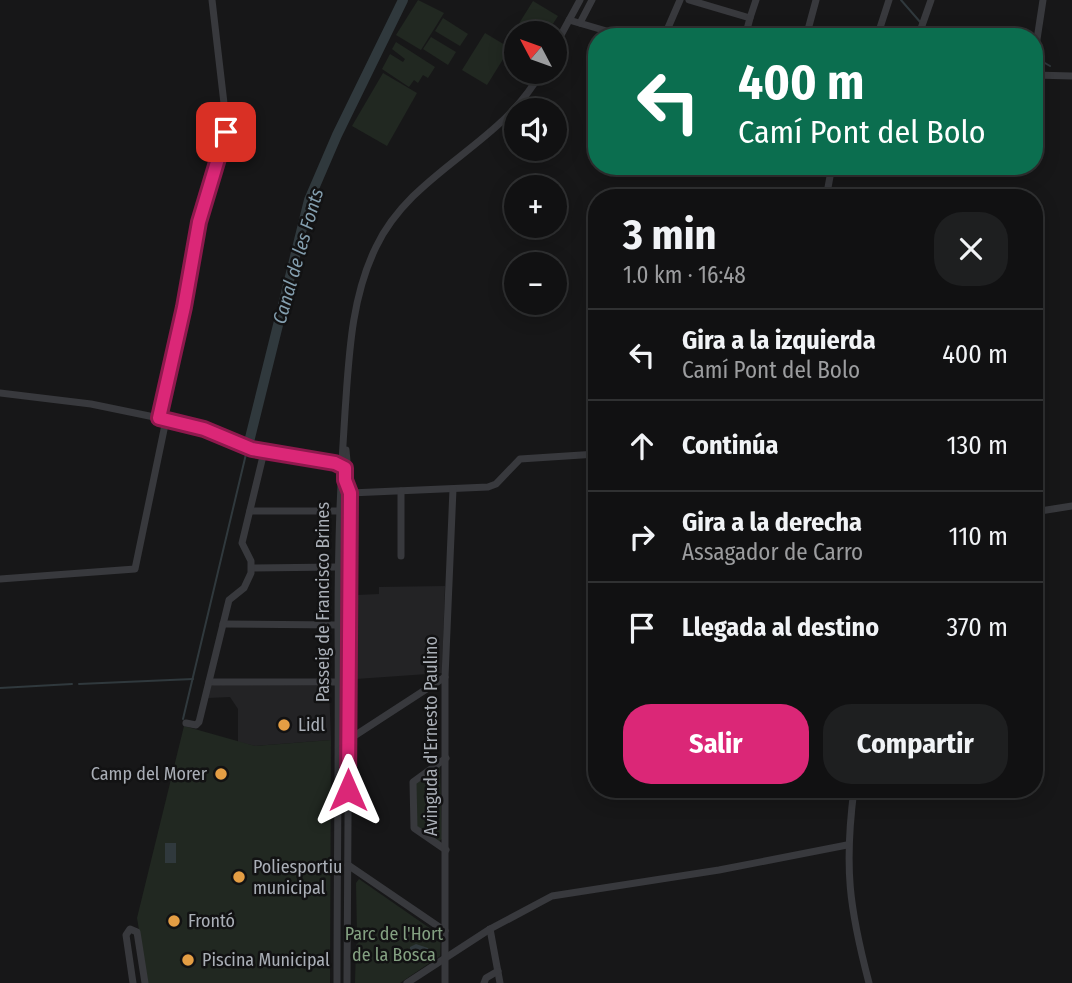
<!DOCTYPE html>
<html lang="es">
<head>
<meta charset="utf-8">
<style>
  body { margin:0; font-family:"Fira Sans Condensed",sans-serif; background:#1e1f20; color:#f1f3f6; height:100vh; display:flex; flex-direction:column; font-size:26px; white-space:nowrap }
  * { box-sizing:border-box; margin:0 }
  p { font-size:23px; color:#9c9d9f }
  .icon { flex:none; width:38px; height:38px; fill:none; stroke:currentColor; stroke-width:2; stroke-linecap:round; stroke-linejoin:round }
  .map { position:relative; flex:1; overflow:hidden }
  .panel { position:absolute; left:588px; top:189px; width:455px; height:609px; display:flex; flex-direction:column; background:#111112; border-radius:28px; box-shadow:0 4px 18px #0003,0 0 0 2px #303132 }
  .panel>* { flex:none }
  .guide { position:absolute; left:588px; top:28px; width:455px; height:147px; border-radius:28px; box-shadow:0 4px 18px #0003,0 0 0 2px #303132; background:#0b6e4f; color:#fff; overflow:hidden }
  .needle { width:46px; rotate:311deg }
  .buttons { position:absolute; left:504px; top:21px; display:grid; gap:14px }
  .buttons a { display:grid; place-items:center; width:63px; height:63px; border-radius:50%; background:#111112; box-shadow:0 4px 18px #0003,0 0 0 2px #303132; font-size:35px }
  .pin { position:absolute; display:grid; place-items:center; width:60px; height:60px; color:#fff; margin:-30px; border-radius:14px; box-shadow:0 4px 10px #0006 }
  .me { position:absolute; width:77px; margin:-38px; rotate:0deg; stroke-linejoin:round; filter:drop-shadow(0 0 5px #0008) }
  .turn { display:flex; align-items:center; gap:24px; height:147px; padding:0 35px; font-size:32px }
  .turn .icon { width:91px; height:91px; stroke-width:2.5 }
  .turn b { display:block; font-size:49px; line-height:60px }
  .round { display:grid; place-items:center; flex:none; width:74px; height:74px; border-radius:28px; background:#1e1f20 }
  .overview { display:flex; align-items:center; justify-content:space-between; height:119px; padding:0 35px }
  h1 { font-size:42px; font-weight:700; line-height:52px }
  .primary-button { display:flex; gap:14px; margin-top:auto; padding:14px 35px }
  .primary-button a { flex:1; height:80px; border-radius:28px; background:#db2777; color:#fff; font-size:28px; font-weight:700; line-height:80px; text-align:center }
  .primary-button a+a { background:#1e1f20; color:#f1f3f6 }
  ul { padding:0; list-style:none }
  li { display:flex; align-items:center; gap:21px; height:91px; padding:0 35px; border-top:2px solid #303132 }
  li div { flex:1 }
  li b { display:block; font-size:26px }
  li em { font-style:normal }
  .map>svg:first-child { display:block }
  .built { fill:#232325 }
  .green { fill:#212821 }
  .water { fill:#30393d }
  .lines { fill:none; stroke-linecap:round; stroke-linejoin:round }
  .stream { stroke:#30393d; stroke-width:2 }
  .river { stroke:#30393d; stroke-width:10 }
  .minor { stroke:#38393d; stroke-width:7 }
  .route-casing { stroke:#8e194d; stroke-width:18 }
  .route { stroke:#db2777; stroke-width:12 }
  .poi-dot { fill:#e49e44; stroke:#121213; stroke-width:2.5 }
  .labels { text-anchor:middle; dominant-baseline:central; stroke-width:5; stroke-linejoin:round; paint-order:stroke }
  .street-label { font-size:18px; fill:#aaafb7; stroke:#121213 }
  .poi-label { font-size:18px; fill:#aaafb7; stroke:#121213; text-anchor:start }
  .park-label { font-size:18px; fill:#84a182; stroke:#121213 }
  .water-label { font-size:19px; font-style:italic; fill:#849faf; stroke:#121213 }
</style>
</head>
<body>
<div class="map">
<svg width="1072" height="983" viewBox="0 0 1072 983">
  <rect width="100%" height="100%" fill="#171718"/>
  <!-- built -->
  <g class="built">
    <polygon points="445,586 442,673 356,679 356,595 379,594 379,587"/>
    <polygon points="214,685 329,686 331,740 255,746 238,742 238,709 230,697 208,698 210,686"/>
  </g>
  <!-- green -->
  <g class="green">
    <polygon points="418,0 444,13 421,50 396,35"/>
    <polygon points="533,1 558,16 547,33 516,33 516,41 510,38"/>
    <polygon points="443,18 468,34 460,46 435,31"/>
    <polygon points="485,33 510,48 487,85 462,70"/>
    <polygon points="431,37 456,52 448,65 423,49"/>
    <polygon points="396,42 435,67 428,78 423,75 418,83 414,80 409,87 382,69 390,54 403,62 405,59 392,49"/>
    <polygon points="383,73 417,93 387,146 352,126"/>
    <polygon points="184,726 255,746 331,740 330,983 148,983 137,918"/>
    <polygon points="440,766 442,839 438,842 416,827 416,781"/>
    <polygon points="359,879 441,936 440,956 400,983 355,983 356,945 360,941 357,935 356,883"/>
  </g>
  <!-- water -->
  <g class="water">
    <rect x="165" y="843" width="11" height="20"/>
    <polygon points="416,944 428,948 430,956 425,959 410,955 410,947"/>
  </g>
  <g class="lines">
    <!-- stream -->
    <g class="stream">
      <polyline points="901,0 921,23"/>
      <polyline points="924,27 983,37"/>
      <polyline points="1038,59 1050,66"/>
      <polyline points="79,684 193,679"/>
      <polyline points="0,688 72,684"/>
      <polyline points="183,719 246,454"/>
    </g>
    <!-- river -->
    <polyline class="river" points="249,442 309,200 337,135 403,0"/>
    <!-- minor -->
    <g class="minor">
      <polyline points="689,0 750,18 745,37"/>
      <polyline points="750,18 756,0"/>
      <polyline points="569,20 627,37"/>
      <polyline points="580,23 592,0"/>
      <polyline points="664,37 680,0"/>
      <polyline points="806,37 816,0"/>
      <polyline points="877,37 889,0"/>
      <polyline points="918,37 931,0"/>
      <polyline points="555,46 580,0"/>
      <polyline points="1034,59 1043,0"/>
      <polyline points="1034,75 1072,76"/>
      <polyline points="826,198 832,166"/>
      <polyline points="0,393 91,404 159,418 204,429 252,449 335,463 344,467"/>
      <polyline points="159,418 184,307 199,222 225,139 225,112 212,0"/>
      <polyline points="346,450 350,493 347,983"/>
      <polyline points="350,493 488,487 496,484 520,459 597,454"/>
      <polyline points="250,511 338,511"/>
      <polyline points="1034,512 1072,506"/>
      <polyline points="401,556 401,491"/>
      <polyline points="252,568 337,567"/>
      <polyline points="0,579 135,569 166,420"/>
      <polyline points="223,624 338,625"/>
      <polyline points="209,682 341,682"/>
      <polyline points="186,723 196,725 199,722 229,600 244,588 251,573 251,561 242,543 264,452"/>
      <polyline points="348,740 445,677"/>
      <path d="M854,789C844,867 849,907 869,983"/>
      <polyline points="446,850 414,828 413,782 446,758"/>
      <polyline points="348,865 445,931"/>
      <polyline points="490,929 500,983"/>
      <polyline points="133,983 126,935 130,929 137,932 145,983"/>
      <path d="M337,983C337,863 339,743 338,623C338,552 340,483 345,412C349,356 351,298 376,247C412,171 502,145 541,72"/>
      <polyline points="407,983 490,929 552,896 719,870 847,845"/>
      <polyline points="445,983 445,677 453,489"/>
      <polyline points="484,983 486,978 498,971"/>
    </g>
  </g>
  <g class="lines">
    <!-- route casing -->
    <g class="route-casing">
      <polyline id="route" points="226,132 199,222 184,307 159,418 204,429 252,449 335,463 345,468 345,480 350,493 348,790"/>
    </g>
    <!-- route -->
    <use href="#route" class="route"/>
  </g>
  <!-- markers -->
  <g class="poi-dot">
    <circle cx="284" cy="725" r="7"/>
    <circle cx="221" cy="774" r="7"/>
    <circle cx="239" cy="877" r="7"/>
    <circle cx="174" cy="921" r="7"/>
    <circle cx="188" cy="960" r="7"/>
  </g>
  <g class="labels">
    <!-- street labels -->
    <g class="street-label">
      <text transform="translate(323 602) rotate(-90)">Passeig de Francisco Brines</text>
      <text transform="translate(431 736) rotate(-90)">Avinguda d'Ernesto Paulino</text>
    </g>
    <!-- poi labels -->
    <g class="poi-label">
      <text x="298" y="725">Lidl</text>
      <text x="207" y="774" text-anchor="end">Camp del Morer</text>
      <text x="253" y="867">Poliesportiu<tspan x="253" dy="21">municipal</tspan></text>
      <text x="188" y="921">Frontó</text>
      <text x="202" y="960">Piscina Municipal</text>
    </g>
    <!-- park labels -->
    <g class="park-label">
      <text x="394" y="934">Parc de l'Hort<tspan x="394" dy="21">de la Bosca</tspan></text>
    </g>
    <!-- water labels -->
    <g class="water-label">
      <text transform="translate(298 256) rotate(-74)">Canal de les Fonts</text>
    </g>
  </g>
</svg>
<div class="buttons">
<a><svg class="needle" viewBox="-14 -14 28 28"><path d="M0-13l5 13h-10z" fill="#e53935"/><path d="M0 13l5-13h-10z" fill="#9c9d9f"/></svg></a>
<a><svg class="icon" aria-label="sound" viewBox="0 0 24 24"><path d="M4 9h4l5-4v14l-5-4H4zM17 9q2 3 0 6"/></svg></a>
<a>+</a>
<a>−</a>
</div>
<div class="pin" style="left:226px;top:132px;background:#d93025"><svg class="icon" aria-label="arrive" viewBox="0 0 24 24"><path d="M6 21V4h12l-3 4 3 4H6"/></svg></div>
<svg class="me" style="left:348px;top:790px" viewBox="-20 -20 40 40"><path d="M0-17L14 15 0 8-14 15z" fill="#db2777" stroke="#fff" stroke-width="4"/></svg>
<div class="guide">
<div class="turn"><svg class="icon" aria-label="left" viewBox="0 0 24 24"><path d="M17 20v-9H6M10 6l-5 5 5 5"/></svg><div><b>400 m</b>Camí Pont del Bolo</div></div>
</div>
<section class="panel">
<div class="overview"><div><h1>3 min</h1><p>1.0 km · 16:48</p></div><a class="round"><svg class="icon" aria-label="close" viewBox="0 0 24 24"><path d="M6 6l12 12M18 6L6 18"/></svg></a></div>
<ul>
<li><svg class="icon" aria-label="left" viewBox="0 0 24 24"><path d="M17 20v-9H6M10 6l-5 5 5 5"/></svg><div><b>Gira a la izquierda</b><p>Camí Pont del Bolo</p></div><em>400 m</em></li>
<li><svg class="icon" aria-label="ahead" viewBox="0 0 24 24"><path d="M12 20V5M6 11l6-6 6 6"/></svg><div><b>Continúa</b></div><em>130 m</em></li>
<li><svg class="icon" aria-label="right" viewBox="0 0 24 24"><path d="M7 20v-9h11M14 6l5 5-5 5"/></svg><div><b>Gira a la derecha</b><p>Assagador de Carro</p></div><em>110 m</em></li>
<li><svg class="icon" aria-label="arrive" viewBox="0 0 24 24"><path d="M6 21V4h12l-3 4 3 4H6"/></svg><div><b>Llegada al destino</b></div><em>370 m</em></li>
</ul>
<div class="primary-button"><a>Salir</a><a>Compartir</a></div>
</section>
</div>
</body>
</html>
